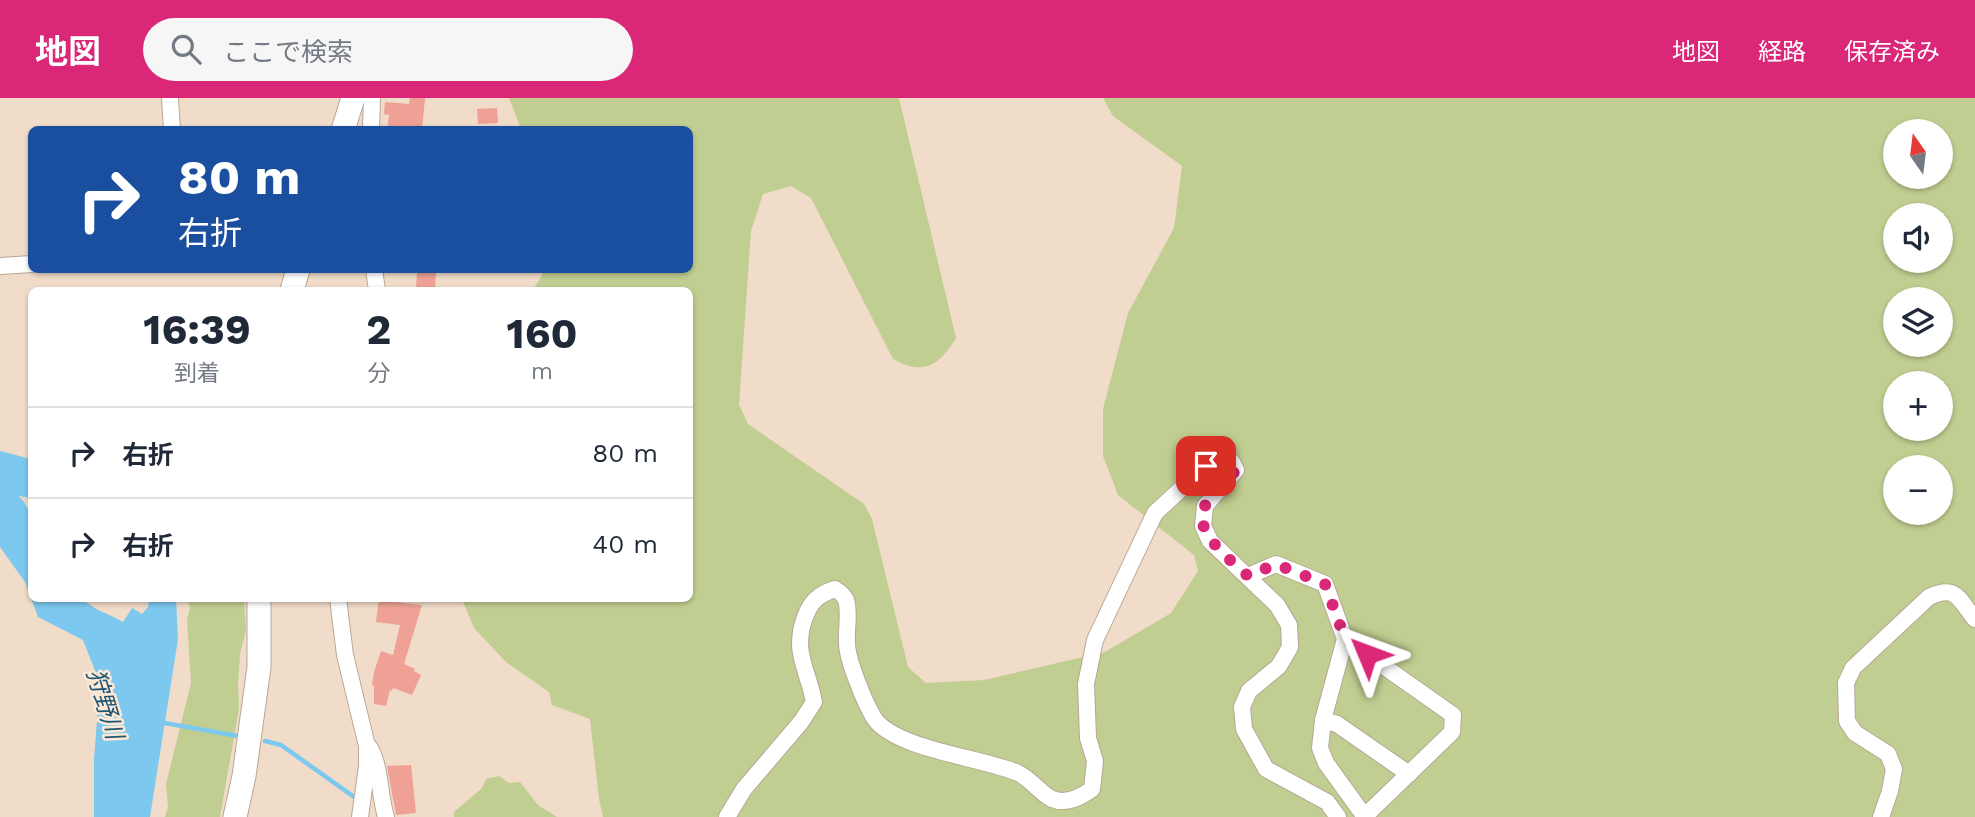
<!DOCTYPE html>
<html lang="ja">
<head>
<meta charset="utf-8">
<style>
  body { margin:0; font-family:"Work Sans","Noto Sans JP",sans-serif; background:#f6f6f7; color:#1f2937; height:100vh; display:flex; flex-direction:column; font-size:26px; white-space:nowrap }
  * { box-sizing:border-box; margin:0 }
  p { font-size:23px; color:#747a83 }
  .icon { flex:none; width:38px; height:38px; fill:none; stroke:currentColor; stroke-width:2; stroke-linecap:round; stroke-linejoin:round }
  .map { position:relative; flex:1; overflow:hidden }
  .sheet { position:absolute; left:28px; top:189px; width:665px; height:315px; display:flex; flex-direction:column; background:#fff; border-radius:10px; box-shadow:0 2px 5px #0004 }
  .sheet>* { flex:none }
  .banner { position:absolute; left:28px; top:28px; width:665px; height:147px; border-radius:10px; box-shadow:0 2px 5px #0004; background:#1a4fa0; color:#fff; overflow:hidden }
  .needle { width:46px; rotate:346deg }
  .controls { position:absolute; left:1883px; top:21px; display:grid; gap:14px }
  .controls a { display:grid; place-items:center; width:70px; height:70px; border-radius:50%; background:#fff; box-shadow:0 2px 5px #0004; font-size:35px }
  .pin { position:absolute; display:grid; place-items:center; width:60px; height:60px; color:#fff; margin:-30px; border-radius:14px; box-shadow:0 4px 10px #0006 }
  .me { position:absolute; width:77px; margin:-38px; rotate:314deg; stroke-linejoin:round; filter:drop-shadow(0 0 5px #0008) }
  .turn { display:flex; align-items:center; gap:24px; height:147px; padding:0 35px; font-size:32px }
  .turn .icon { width:91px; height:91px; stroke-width:2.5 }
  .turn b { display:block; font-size:49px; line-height:60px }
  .eta { display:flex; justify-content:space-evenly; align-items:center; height:119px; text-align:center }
  .eta b { font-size:42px; font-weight:700; line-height:49px }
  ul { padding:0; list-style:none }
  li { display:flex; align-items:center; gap:21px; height:91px; padding:0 35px; border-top:2px solid #e0e1e3 }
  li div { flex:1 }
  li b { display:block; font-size:26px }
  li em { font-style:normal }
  header { display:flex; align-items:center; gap:42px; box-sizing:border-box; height:98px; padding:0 35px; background:#db2777; color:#fff }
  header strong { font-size:33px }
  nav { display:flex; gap:38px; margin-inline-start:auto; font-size:24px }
  .search { width:490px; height:63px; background:#f6f6f7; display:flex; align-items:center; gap:18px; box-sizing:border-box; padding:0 24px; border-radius:38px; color:#747a83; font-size:26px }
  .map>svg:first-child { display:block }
  .green { fill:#c1ce91; fill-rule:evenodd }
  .water { fill:#7cc8ef }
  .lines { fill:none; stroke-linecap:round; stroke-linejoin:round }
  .stream { stroke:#7cc8ef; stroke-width:4.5 }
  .river { stroke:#7cc8ef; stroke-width:26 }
  .building { fill:#eea194 }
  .street-casing { stroke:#b9a695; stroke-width:18 }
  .secondary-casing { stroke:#b9a695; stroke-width:25 }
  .street { stroke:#fff; stroke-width:16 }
  .secondary { stroke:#fff; stroke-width:23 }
  .route { stroke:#db2777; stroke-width:12; stroke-dasharray:0 21.6 }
  .labels { text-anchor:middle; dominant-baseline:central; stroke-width:5; stroke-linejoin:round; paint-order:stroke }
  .water-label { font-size:24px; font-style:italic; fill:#1c5873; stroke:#fde9d6 }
</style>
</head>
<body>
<header>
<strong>地図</strong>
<div class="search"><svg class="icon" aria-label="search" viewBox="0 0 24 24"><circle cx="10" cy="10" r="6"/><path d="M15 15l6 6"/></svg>ここで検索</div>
<nav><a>地図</a><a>経路</a><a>保存済み</a></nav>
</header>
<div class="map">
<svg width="1975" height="719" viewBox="0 0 1975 719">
  <rect width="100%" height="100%" fill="#f0dcc9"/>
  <!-- green -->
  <g class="green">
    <path d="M509,0H899L956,240C939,268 923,278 893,261L811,100L791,88L763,96L751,133L739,307L748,326L864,406L872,421L908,569L926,585L984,582L1105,554L1171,515L1198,473L1194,457L1118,397L1103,358V311L1128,215L1174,130L1182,68L1113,18L1103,0H1975V719H603L599,701L590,621L552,607L549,594L506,564L474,530L462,501L690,500V192H533L545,172H690V32L521,31ZM1895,33H1941V79H1895ZM1895,117H1941V163H1895ZM1895,201H1941V247H1895ZM1895,285H1941V331H1895ZM1895,369H1941V415H1895Z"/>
    <polygon points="187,501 244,501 246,532 240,556 238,586 239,611 220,719 165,719 168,709 166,686 191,585 187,522 190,509"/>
    <polygon points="499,678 509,685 520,684 538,707 557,719 454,719 454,714 482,690 486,681"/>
  </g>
  <!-- water -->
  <g class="water">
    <polygon points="0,353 31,361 31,400 12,397 0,389"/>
    <path d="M0,403L31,431L32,500L83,501C93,512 110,516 123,524L132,510L142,516L148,509L149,501H176L178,541L150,719H94V661L100,585L83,542L38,519L25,484L0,449Z"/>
  </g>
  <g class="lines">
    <!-- stream -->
    <g class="stream">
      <polyline points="159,624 238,638"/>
      <polyline points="265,643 281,647 357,701"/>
    </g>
    <!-- river -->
    <polyline class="river" points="0,397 13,411 32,446"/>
  </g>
  <!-- building -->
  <g class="building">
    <polygon points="410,0 425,0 422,32 387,32 389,17 384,16 385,4 409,6"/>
    <polygon points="497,10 498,25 478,26 477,11"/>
    <polygon points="417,172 436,172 435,192 416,192"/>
    <polygon points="379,500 395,500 395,504 422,507 404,566 415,571 414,573 421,577 412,597 393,590 392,593 390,592 386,608 374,606 374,588 372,587 374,574 381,553 393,557 400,527 376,524"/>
    <polygon points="411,667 416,715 396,717 387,668"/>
  </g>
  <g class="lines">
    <!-- street casing -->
    <g class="street-casing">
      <g id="street">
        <polyline points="170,0 172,32"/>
        <polyline points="371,32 372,0"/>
        <polyline points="0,168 32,166"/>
        <polyline points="374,172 377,192"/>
        <polyline points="1248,478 1276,466 1325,486 1345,541 1323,622 1320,650 1326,665 1365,719"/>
        <polyline points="338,500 345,557 367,648 367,668 360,719"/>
        <polyline points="1345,541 1453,617 1452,634 1365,718"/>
        <polyline points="1323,622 1337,626 1409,676"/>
        <path d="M370,650C381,670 379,696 386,719"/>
        <path d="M727,719L744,691L801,624L814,604C808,571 792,554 805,519C811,503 819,496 835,491C840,494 844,497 846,502C850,514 846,532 847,545C847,562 865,605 874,620C894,651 984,660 1018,675C1031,681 1040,695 1052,701C1067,707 1081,699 1092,691L1095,663L1088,640L1086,586L1095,542L1155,415L1206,368L1224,359L1232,364L1236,372L1205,408L1203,428L1210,443L1277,507L1289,527L1290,549L1279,568L1249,593L1242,609L1244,631L1266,671L1327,704L1338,719"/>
        <path d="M1881,719L1890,693L1894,671L1888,656L1855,635L1847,623L1846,585L1853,570L1929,499C1957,486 1958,501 1975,521"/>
      </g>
    </g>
    <!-- secondary casing -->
    <g class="secondary-casing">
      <g id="secondary">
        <polyline points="343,32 353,0"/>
        <polyline points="292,192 298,172"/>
        <polyline points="235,719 244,678 259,569 259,500"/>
      </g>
    </g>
    <!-- street -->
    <use href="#street" class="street"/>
    <!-- secondary -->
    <use href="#secondary" class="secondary"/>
  </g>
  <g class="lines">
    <!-- route -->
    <path class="route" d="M1206,368L1224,359L1233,363L1236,372C1227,383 1213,396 1206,406C1189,432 1231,462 1248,478L1276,466L1325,486L1345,541L1367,556"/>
  </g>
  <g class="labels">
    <!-- water labels -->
    <g class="water-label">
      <text transform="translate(105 606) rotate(73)">狩野川</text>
    </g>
  </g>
</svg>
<div class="controls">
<a><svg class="needle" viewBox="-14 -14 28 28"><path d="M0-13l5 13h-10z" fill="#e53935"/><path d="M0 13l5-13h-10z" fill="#747a83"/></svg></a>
<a><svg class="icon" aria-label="sound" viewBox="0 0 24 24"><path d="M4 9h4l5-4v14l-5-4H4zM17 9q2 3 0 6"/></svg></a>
<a><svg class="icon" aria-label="layers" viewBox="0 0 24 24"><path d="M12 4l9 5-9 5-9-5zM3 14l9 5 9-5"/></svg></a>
<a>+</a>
<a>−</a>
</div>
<div class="pin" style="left:1206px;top:368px;background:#d93025"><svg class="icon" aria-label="arrive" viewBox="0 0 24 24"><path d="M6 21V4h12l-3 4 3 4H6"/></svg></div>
<svg class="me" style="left:1367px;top:556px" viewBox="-20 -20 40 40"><path d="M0-17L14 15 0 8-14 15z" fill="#db2777" stroke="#fff" stroke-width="4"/></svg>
<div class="banner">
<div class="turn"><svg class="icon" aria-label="right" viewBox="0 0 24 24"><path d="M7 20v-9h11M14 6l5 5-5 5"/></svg><div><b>80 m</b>右折</div></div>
</div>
<section class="sheet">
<div class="eta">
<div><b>16:39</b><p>到着</p></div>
<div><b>2</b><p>分</p></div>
<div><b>160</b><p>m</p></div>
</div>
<ul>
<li><svg class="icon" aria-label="right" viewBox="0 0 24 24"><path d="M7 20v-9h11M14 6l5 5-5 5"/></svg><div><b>右折</b></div><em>80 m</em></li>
<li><svg class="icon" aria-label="right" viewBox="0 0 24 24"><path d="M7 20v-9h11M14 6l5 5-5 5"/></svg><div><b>右折</b></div><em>40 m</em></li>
</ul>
</section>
</div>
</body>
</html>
